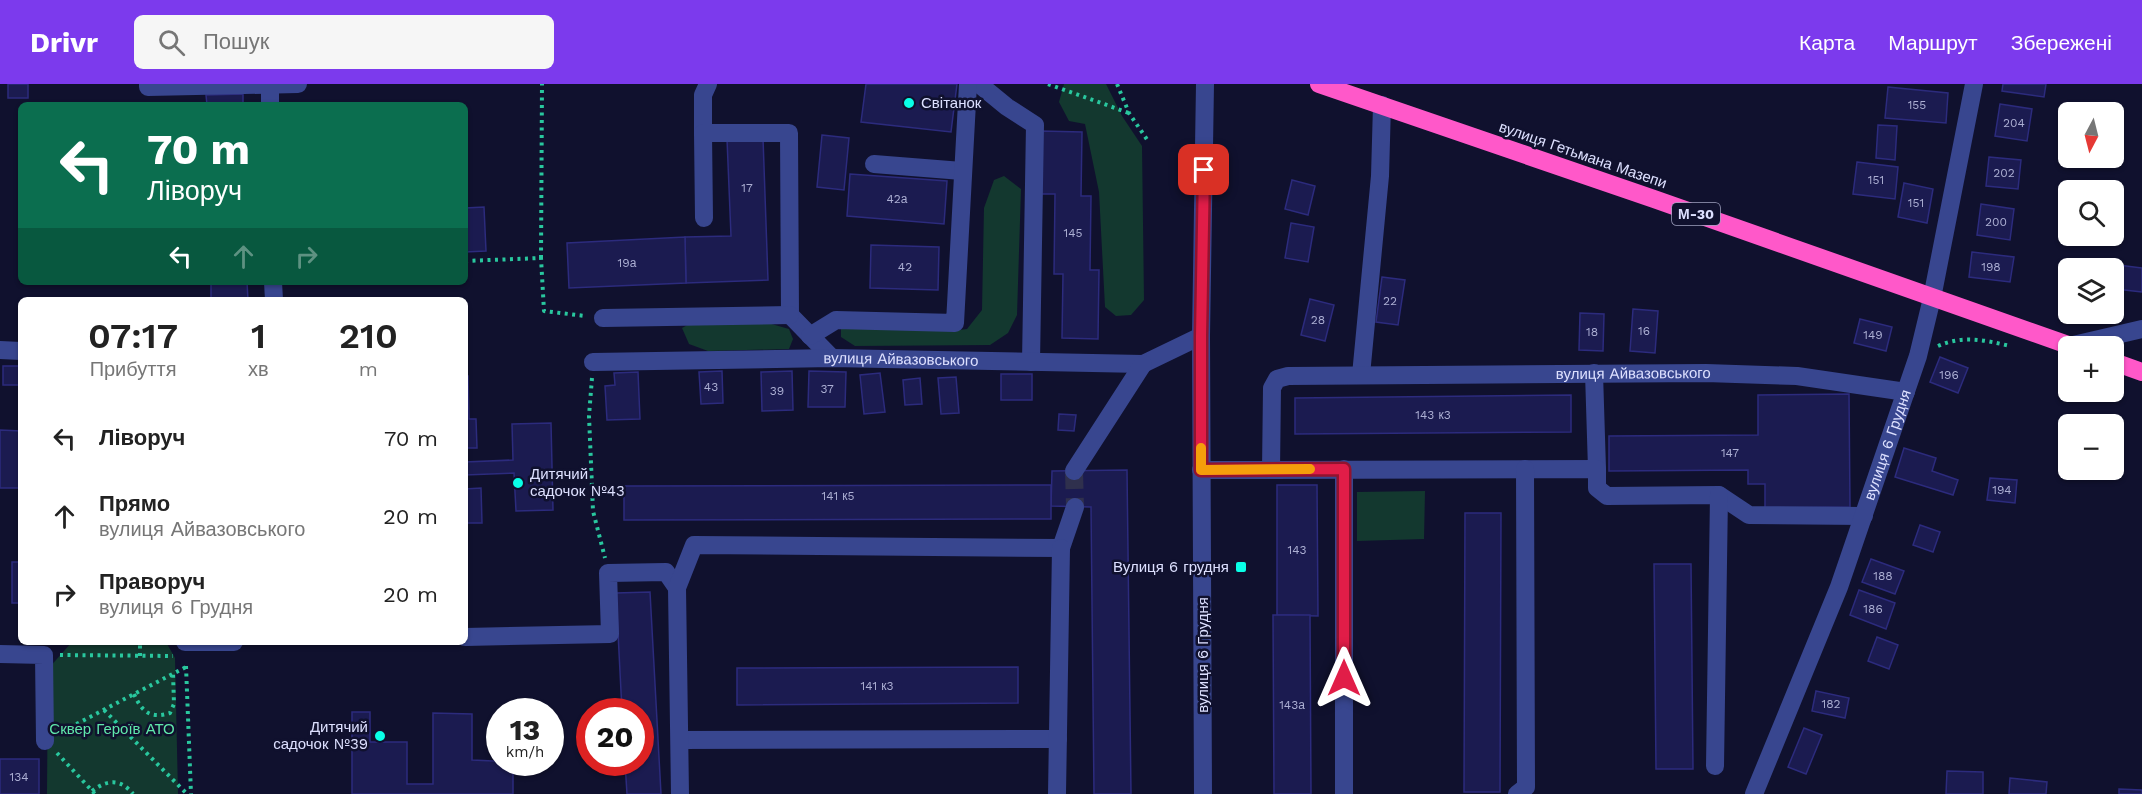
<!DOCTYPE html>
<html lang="uk">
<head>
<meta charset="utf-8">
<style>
  body { margin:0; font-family:"Work Sans",sans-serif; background:#f6f6f6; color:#222; height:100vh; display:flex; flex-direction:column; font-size:22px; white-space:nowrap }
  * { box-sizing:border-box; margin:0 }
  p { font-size:20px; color:#767676 }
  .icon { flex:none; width:33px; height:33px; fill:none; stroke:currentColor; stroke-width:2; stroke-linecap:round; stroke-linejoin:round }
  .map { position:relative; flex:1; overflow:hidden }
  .side { position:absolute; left:18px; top:213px; width:450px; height:348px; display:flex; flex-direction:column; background:#fff; border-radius:9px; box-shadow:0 2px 4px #0004 }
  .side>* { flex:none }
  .hud { position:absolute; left:18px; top:18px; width:450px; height:183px; border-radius:9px; box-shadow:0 2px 4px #0004; background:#0b6e4f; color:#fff; overflow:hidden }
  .needle { width:39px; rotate:187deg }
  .controls { position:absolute; left:2058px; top:18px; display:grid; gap:12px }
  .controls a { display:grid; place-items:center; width:66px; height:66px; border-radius:9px; background:#fff; box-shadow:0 2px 4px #0004; font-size:30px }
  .speed { position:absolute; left:486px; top:614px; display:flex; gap:12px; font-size:30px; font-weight:700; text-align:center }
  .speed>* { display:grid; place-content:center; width:78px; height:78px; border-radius:50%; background:#fff; box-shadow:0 2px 4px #0004; line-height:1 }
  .speed small { font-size:15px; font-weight:400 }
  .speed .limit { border:9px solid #d22; background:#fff; color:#111 }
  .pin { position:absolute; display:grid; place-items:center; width:51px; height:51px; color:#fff; margin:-26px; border-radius:12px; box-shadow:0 3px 9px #0006 }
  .me { position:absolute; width:66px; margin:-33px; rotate:0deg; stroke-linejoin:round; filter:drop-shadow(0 0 4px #0008) }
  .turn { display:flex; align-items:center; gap:21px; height:126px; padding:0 30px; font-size:27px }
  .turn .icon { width:78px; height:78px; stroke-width:2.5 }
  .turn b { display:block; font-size:42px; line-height:51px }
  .lanes { display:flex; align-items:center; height:57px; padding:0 30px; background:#0003; justify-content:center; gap:30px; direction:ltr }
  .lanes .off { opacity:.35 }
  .eta { display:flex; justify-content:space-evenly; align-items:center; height:102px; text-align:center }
  .eta b { font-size:36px; font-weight:600; line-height:42px }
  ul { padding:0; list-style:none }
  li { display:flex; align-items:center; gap:18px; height:78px; padding:0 30px }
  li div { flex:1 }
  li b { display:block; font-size:22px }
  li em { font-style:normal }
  header { display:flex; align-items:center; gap:36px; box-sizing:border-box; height:84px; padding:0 30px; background:#7c3aed; color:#fff }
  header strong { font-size:28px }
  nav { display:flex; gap:33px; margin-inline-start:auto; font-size:21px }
  .search { width:420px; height:54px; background:#f6f6f6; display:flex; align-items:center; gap:15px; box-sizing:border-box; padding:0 21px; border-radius:9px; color:#767676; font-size:22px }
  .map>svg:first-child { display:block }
  .green { fill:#13382f }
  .building { fill:#1b1b50; stroke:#2c2b7d; stroke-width:1.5 }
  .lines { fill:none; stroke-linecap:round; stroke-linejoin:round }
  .minor-tunnel { stroke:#2f304d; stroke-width:18; stroke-dasharray:18 9; stroke-linecap:butt }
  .path { stroke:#29c79e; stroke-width:4; stroke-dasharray:3 4.5; stroke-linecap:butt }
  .minor { stroke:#38468f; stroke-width:18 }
  .highway { stroke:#ff58c9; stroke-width:18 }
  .route-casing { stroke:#92132f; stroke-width:15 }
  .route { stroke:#e11d48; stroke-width:10 }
  .slow { stroke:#f59e0b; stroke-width:10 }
  .poi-dot { fill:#09ffe7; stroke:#10112e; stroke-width:2 }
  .labels { text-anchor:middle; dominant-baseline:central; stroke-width:5; stroke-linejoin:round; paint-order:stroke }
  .number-label { font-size:12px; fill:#acafd3 }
  .shield { fill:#10112e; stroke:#a0a2c0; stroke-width:1.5 }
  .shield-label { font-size:14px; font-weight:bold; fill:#dde0ff }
  .poi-label { font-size:15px; fill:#dde0ff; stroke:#10112e; text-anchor:start }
  .street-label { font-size:15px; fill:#dde0ff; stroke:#10112e }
  .park-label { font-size:15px; fill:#60e8ab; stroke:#10112e }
</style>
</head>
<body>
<header>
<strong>Drivr</strong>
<div class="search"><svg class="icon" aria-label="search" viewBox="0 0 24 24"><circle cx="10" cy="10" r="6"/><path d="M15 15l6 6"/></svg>Пошук</div>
<nav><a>Карта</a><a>Маршрут</a><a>Збережені</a></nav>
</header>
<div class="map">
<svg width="2142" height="710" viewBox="0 0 2142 710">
  <rect width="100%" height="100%" fill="#10112e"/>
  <!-- green -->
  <g class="green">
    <polygon points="1064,0 1106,0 1122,32 1142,62 1144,216 1131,231 1116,232 1105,223 1099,108 1085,40 1069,37 1059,18"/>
    <path d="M1004,92L1021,105L1017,231L1008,249L990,261L855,262L841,253V245C883,241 925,251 967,245L982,226L984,124L994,96Z"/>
    <polygon points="693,238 768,239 789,245 793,255 789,265 708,267 689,260 682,244"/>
    <polygon points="1425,407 1424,455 1357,457 1357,408"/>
    <polygon points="72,558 166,558 175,574 178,710 47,710 48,585"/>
  </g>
  <!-- building -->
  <g class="building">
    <rect x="8" y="0" width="20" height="14"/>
    <polygon points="866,0 957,0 951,48 861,38"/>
    <polygon points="2003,0 2046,0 2044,13 2002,7"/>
    <polygon points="1888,3 1948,9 1946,39 1885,34"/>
    <polygon points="243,10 243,21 207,21 206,11"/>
    <polygon points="2000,20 2032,25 2027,57 1995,52"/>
    <polygon points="1878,41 1897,42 1895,76 1876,74"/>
    <polygon points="1041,47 1082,48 1081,112 1091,112 1090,186 1099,186 1098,255 1062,254 1063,190 1054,190 1055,110 1041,110"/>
    <polygon points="822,51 849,54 844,106 817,103"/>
    <polygon points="763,54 768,196 686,199 685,153 731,152 727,55"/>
    <polygon points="1989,73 2021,76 2018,105 1986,102"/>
    <polygon points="1857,78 1898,83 1895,115 1853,110"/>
    <polygon points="850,90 947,97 944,140 847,132"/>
    <polygon points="1292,96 1315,102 1308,131 1285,125"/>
    <polygon points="1904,99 1933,105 1927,139 1898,133"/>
    <polygon points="1981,120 2014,125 2010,156 1977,151"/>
    <polygon points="484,123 486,167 465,168 465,124"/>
    <polygon points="1291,139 1314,143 1308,178 1285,174"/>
    <polygon points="685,153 686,199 569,204 567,159"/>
    <polygon points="871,161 939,163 938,206 870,204"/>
    <polygon points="1972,168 2014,173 2010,198 1969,193"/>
    <polygon points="2118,181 2142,184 2142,208 2116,205"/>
    <polygon points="1382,193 1405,196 1398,241 1376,238"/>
    <polygon points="211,198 247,198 248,216 211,216"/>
    <polygon points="1310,215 1334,221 1325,257 1301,251"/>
    <polygon points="1633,225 1658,227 1655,269 1630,267"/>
    <polygon points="1580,229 1604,230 1603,267 1579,266"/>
    <polygon points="1860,235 1892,243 1886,267 1854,259"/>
    <polygon points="1940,273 1968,284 1958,309 1930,298"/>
    <rect x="3" y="282" width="18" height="19"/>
    <polygon points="722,287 723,319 701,320 699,288"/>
    <polygon points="792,287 793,326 762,327 761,288"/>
    <polygon points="809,287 846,288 845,323 808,323"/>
    <polygon points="638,288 640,335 607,336 605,302 615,301 614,289"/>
    <polygon points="880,289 885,328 864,330 860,291"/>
    <rect x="1001" y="290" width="31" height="26"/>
    <polygon points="465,292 468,292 469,335 476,335 477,364 465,364"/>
    <polygon points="956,293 959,329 941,330 938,294"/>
    <polygon points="920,294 922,320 905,321 903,296"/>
    <polygon points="1849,310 1850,423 1765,424 1765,400 1748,400 1748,386 1609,387 1609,352 1758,351 1758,311"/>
    <polygon points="1571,311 1571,348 1295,350 1295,314"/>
    <polygon points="1059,330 1076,331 1074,347 1058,346"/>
    <polygon points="551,339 553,426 516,427 514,389 465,391 465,378 513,376 512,340"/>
    <polygon points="0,346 21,347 21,404 0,404"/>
    <polygon points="1904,364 1936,374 1932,387 1958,396 1953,411 1895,393"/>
    <polygon points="1127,386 1131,710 1094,710 1091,423 1051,422 1052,387"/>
    <polygon points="1990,394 2017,396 2015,419 1987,416"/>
    <polygon points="1051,401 1051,435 624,436 624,402"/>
    <polygon points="1277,401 1317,401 1318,532 1277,531"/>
    <polygon points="481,404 482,439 465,439 465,405"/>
    <polygon points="1465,429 1501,429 1500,708 1464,708"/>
    <polygon points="1920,441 1940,448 1933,468 1913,461"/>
    <polygon points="1871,475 1904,487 1895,510 1862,498"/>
    <rect x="12" y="478" width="9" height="41"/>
    <polygon points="1654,480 1691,480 1693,685 1656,685"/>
    <polygon points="1859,506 1895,519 1886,545 1850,531"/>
    <polygon points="650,508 661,710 627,710 625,678 640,678 640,627 622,627 616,509"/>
    <polygon points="1273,531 1310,531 1311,710 1274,710"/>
    <polygon points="1877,553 1898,561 1889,585 1868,577"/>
    <polygon points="1018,583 1018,619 737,621 737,584"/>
    <polygon points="1816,607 1849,614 1845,634 1812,627"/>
    <polygon points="352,628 370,628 370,658 407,658 407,700 433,700 433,629 472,630 472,676 513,678 513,710 352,710"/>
    <polygon points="1804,644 1822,651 1806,690 1788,683"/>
    <rect x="0" y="675" width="39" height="35"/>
    <polygon points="1947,687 1983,688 1983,710 1946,710"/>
    <polygon points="2010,694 2047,698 2046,710 2009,710"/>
    <polygon points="2119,705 2142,706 2142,710 2119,710"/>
  </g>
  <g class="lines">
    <!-- minor-tunnel -->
    <polyline class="minor-tunnel" points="1074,387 1075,423"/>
    <!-- path -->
    <g class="path">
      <polyline points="1048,0 1129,29"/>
      <polyline points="1117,0 1129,29 1148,57"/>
      <polyline points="541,174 542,0"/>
      <polyline points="465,177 541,174 544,227 585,232"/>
      <path d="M1938,262C1963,251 1984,256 2010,262"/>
      <polyline points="592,294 589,332 593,427 605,474"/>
      <polyline points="60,571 173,572"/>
      <polyline points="140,572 140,558"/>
      <polyline points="186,582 191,710"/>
      <path d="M134,610C142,628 150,635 170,629L174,620L173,589"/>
      <polyline points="104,626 187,710"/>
      <polyline points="63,647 186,583"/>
      <polyline points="57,669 95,710"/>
      <path d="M92,707C108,695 121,695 133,710"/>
    </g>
    <!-- minor -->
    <g class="minor">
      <polyline points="148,0 148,3 298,0"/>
      <polyline points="979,0 1007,23 1035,41 1031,278"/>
      <polyline points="270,1 270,21"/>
      <polyline points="703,49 703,11 708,0"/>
      <polyline points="874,80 962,87"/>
      <polyline points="704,134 703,49 789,49 790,231 832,274"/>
      <polyline points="273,198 274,216"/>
      <polyline points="603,234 790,231"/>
      <polyline points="810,252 836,236 955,239 968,0"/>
      <polyline points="2069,262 2142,245"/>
      <polyline points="0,266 21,267"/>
      <path id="s1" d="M593,278L832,274L1143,280L1201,252"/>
      <polyline points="1594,289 1597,385"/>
      <polyline points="1361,291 1380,92 1382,21"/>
      <polyline points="1344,385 1344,710"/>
      <path id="s2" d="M1201,386H1271L1272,304L1277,295L1288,292L1706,289L1797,292L1906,308"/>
      <polyline points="1271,386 1597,385 1597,404 1607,412 1719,411 1749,431 1864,432"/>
      <polyline points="1074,387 1143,280"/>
      <polyline points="465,553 610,550 608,489 666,488 677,504"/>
      <polyline points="185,558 234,558"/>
      <polyline points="0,570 44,571 45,657"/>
      <polyline points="680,656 1058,655"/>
      <polyline points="1715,682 1719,411"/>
      <polyline points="680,710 677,504 694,461 1061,464 1075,423"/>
      <polyline points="1057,710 1061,464"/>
      <polyline points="1203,710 1201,252 1205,0"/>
      <polyline points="1517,710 1526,703 1525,385"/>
      <path id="s3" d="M1754,710L1839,503L1918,272L1932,214L1974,0"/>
    </g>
    <!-- highway -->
    <g class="highway">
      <polyline points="1319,0 1654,115 2071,262"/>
      <polyline points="2114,278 2142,288"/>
    </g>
  </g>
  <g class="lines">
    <!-- route casing -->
    <g class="route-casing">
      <polyline id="route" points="1204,86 1201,252 1201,386 1344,385 1344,594"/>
    </g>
    <!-- route -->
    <use href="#route" class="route"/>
    <!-- slow -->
    <polyline class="slow" points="1201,364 1201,386 1310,385"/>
  </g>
  <!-- markers -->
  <g class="poi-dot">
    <circle cx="909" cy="19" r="6"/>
    <circle cx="518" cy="399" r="6"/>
    <rect x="1235" y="477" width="12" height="12" rx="3"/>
    <circle cx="380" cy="652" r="6"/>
  </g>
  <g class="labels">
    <!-- number labels -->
    <g class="number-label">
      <text x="1917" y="21">155</text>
      <text x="2014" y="39">204</text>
      <text x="2004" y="89">202</text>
      <text x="1876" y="96">151</text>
      <text x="747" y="104">17</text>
      <text x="897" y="115">42а</text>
      <text x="1916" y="119">151</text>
      <text x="1996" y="138">200</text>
      <text x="1073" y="149">145</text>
      <text x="627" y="179">19а</text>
      <text x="905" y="183">42</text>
      <text x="1991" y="183">198</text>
      <text x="1390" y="217">22</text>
      <text x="1318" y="236">28</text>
      <text x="1644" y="247">16</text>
      <text x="1592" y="248">18</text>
      <text x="1873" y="251">149</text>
      <text x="1949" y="291">196</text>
      <text x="711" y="303">43</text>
      <text x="827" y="305">37</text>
      <text x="777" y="307">39</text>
      <text x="1433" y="331">143 к3</text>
      <text x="1730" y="369">147</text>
      <text x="2002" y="406">194</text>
      <text x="838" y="412">141 к5</text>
      <text x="1297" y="466">143</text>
      <text x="1883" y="492">188</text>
      <text x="1873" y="525">186</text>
      <text x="877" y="602">141 к3</text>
      <text x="1831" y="620">182</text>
      <text x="1292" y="621">143а</text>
      <text x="19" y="693">134</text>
    </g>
    <!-- shield labels -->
    <rect class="shield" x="1672" y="119" width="48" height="22" rx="4.5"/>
    <g class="shield-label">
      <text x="1696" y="130">М-30</text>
    </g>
    <!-- poi labels -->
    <g class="poi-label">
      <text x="921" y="19">Світанок</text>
      <text x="530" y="390">Дитячий<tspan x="530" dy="17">садочок №43</tspan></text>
      <text x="1229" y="483" text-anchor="end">Вулиця 6 грудня</text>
      <text x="368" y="643" text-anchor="end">Дитячий<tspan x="368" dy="17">садочок №39</tspan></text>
    </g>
    <!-- street labels -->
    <g class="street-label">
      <text transform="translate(1583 71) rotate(19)">вулиця Гетьмана Мазепи</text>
      <text stroke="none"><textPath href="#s1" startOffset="308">вулиця Айвазовського</textPath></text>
      <text stroke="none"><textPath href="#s2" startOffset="519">вулиця Айвазовського</textPath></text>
      <text stroke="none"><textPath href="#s3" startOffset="374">вулиця 6 Грудня</textPath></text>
      <text transform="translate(1203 571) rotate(-90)">вулиця 6 Грудня</text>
    </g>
    <!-- park labels -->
    <g class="park-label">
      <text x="112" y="645">Сквер Героїв АТО</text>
    </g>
  </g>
</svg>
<div class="controls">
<a><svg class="needle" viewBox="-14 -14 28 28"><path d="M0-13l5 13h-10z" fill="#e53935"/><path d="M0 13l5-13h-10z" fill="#767676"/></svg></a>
<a><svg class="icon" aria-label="search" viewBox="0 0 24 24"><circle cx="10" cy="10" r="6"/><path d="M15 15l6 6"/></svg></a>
<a><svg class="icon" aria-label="layers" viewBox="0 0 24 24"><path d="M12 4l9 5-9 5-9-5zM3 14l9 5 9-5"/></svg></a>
<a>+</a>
<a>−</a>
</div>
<div class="speed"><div>13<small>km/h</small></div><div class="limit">20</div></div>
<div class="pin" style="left:1204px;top:86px;background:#d93025"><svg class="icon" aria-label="arrive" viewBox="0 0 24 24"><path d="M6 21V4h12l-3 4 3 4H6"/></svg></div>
<svg class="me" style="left:1344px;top:594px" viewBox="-20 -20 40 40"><path d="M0-17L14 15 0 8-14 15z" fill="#e11d48" stroke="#fff" stroke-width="4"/></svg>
<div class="hud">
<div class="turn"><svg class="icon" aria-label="left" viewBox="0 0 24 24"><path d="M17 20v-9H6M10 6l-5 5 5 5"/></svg><div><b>70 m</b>Ліворуч</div></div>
<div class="lanes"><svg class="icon" aria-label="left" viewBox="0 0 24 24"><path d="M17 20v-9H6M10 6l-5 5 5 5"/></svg><svg class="icon off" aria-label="ahead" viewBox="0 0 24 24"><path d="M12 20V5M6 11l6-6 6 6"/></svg><svg class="icon off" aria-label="right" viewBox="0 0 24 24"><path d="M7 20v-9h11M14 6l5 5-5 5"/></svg></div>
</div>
<section class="side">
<div class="eta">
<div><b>07:17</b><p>Прибуття</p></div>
<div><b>1</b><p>хв</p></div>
<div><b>210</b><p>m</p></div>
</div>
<ul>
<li><svg class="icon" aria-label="left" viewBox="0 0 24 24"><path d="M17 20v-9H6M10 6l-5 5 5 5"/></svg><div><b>Ліворуч</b></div><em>70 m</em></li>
<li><svg class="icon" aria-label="ahead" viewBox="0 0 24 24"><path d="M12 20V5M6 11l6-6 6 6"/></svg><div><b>Прямо</b><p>вулиця Айвазовського</p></div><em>20 m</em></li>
<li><svg class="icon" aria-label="right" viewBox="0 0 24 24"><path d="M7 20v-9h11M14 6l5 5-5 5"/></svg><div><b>Праворуч</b><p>вулиця 6 Грудня</p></div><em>20 m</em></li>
</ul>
</section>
</div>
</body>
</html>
